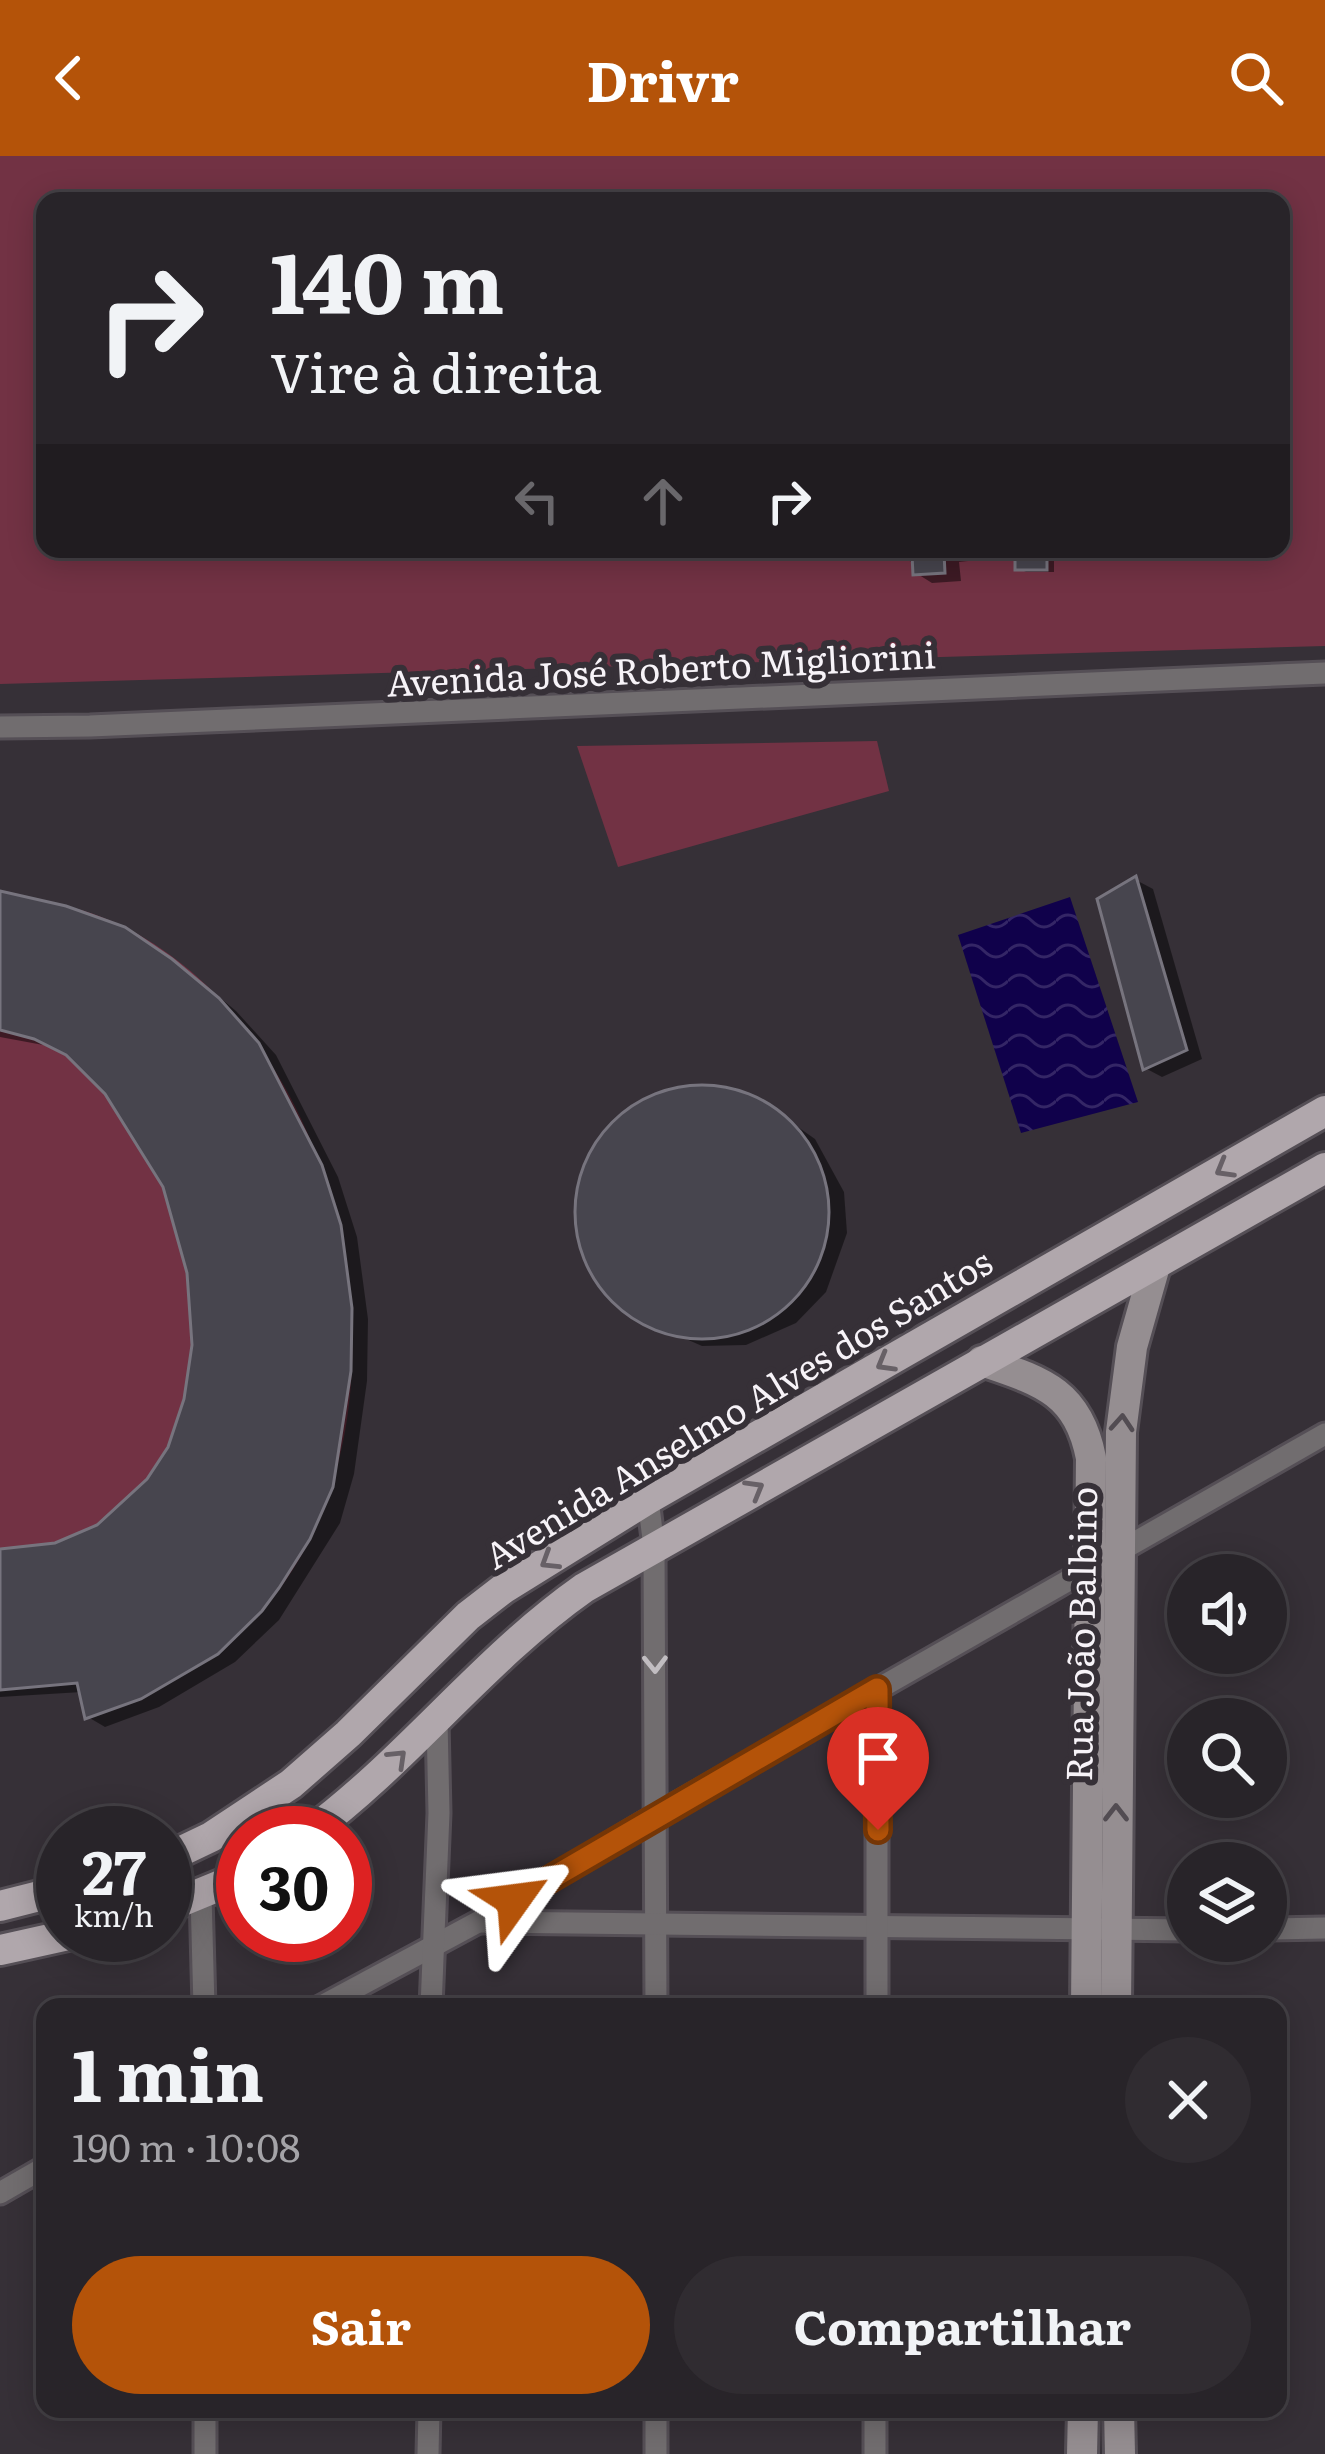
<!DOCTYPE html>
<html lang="pt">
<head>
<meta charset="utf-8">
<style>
  body { margin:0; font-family:Literata,serif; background:#302c31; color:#f1f3f6; height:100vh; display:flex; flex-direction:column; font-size:45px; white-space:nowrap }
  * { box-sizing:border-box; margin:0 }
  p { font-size:39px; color:#a5a4a8 }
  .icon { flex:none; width:66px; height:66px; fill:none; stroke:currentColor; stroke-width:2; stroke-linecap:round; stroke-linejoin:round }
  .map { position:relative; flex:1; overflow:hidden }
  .drawer { position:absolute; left:36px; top:1842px; width:1251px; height:420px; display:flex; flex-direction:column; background:#282429; border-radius:24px; box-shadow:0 6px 30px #0003,0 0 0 3px #444146 }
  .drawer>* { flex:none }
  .guide { position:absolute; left:36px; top:36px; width:1254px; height:366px; border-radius:24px; box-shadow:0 6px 30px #0003,0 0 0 3px #444146; background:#282429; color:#f1f3f6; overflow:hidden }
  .buttons { position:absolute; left:1167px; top:1398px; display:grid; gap:24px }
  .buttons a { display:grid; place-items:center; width:120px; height:120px; border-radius:50%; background:#282429; box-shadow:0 6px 30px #0003,0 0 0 3px #444146; font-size:60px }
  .speed { position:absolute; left:36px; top:1650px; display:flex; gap:24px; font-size:60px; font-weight:700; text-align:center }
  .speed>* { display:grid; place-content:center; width:156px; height:156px; border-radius:50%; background:#282429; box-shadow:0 6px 30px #0003,0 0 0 3px #444146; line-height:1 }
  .speed small { font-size:30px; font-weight:400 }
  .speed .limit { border:18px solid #d22; background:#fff; color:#111 }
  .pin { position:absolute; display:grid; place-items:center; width:102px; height:102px; color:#fff; margin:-123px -51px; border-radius:50% 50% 50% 0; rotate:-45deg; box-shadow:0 0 12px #0007 }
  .pin .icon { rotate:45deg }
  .me { position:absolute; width:132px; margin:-66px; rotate:59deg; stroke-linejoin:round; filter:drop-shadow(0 0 9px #0008) }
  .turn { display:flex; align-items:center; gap:42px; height:252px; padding:0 36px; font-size:54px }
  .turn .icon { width:156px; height:156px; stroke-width:2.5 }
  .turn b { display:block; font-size:84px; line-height:102px }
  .lanes { display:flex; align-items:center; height:114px; padding:0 36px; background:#0003; justify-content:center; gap:60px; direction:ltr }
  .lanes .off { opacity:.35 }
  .round { display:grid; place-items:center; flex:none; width:126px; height:126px; border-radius:63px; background:#302c31 }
  .overview { display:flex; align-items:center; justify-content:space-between; height:204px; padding:0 36px }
  h1 { font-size:72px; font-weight:700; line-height:90px }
  .button { display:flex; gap:24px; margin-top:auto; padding:24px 36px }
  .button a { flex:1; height:138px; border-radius:72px; background:#b45309; color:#fff; font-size:48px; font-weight:700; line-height:138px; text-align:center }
  .button a+a { background:#302c31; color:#f1f3f6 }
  header { display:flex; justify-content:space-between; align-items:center; height:156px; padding:0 36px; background:#b45309; color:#fff; font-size:54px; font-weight:700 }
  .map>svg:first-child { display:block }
  .park { fill:#723244; fill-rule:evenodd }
  .water { fill:url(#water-waves) }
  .shadow { fill:#0007 }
  .building { fill:#47454e; stroke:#77747e; stroke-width:3 }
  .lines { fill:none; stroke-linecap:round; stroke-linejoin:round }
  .street-casing { stroke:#554f56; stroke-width:27 }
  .secondary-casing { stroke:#554f56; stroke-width:36 }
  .primary-casing { stroke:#554f56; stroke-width:36 }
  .street { stroke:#716d6f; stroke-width:21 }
  .secondary { stroke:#958e91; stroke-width:30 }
  .primary { stroke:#b0a7ac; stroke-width:30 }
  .oneway { stroke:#676066 }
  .oneway2 { stroke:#524c52 }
  .oneway3 { stroke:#c1bdc1 }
  .route-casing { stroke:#753606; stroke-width:30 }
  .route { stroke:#b45309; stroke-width:21 }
  .labels { text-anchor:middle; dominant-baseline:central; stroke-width:12; stroke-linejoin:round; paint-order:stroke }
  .street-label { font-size:36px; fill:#f7f3f8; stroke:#363037 }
</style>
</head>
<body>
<header><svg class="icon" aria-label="back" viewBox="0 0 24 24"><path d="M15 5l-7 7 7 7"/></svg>Drivr<svg class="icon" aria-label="search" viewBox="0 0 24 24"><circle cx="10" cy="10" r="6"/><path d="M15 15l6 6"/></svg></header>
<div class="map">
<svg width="1325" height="2298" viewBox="0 0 1325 2298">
  <defs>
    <pattern id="water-waves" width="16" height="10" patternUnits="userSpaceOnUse" patternTransform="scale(3)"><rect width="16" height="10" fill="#10014b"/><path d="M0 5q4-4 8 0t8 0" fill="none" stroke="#342666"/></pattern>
  </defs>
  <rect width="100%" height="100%" fill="#363037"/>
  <!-- park -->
  <g class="park">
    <path d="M0,0H1325V490L0,528ZM45,45H1281V393H45Z"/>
    <polygon points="877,585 889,635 618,711 577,590"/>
    <path d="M0,735C41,744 84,751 122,770C350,882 432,1264 261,1456C214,1509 152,1539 85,1563L76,1527L0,1534Z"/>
  </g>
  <!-- water -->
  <polygon class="water" points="1070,741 1138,946 1021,977 958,779"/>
  <!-- shadow -->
  <g class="shadow">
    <polygon points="897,393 977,393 977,404 959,406 961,425 932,427 916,417 915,408 897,398"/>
    <polygon points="1018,393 1054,393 1054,416 1026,416 1018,412"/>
    <polygon points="1136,724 1153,733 1202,903 1162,921 1145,912"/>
    <polygon points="0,739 143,785 189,816 236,855 276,899 338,1021 357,1081 368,1163 367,1225 354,1318 340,1367 279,1464 235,1506 159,1551 105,1571 88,1561 82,1536 0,1541 0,1396 56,1390 99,1372 135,1342 170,1293 187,1244 195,1168 185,1089 165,1030 148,998 88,914 54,891 0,881"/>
    <polygon points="708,931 761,945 815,983 844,1036 847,1077 826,1136 796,1167 746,1189 702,1190 636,1161 604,1132 582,1090 578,1047 591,1000 617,965 665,937"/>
  </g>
  <!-- building -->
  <g class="building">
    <polygon points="894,393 961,393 961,396 944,397 945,417 913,419 912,399 894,399"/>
    <rect x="1015" y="393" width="32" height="21"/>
    <polygon points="1136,720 1187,894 1143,914 1097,743"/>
    <polygon points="0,735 66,750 125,771 172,803 219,842 259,887 322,1009 341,1069 352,1152 351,1215 333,1331 310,1383 279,1432 262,1455 218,1498 141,1543 85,1563 77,1527 0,1534 0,1393 55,1387 97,1369 147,1323 168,1291 184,1243 192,1189 187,1117 163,1031 105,938 66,899 34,883 0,874"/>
    <circle cx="702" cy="1056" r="127"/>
  </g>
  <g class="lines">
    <!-- street casing -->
    <g class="street-casing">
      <g id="street">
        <polyline points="0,571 90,570 1325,517"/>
        <polyline points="648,1343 654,1391 656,1851"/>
        <polyline points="201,1739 204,1851"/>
        <polyline points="481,1766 1188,1774"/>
        <polyline points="1266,1773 1325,1772"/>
        <polyline points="320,1851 478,1766 657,1659 1325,1278"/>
        <polyline points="431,1851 439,1657 437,1564"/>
        <polyline points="877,1851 877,1533"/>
        <polyline points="0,2037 45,2011"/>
        <polyline points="205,2298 205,2253"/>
        <polyline points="428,2298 429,2253"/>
        <polyline points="656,2298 656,2253"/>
        <polyline points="875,2298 875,2253"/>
      </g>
    </g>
    <!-- secondary casing -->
    <g class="secondary-casing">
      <g id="secondary">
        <path d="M982,1205C1041,1225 1078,1235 1091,1302L1086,1851"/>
        <polyline points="1116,1851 1121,1276 1132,1191 1155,1110"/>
        <polyline points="1119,2253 1120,2298"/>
        <polyline points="1082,2298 1083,2253"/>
      </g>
    </g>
    <!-- primary casing -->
    <g class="primary-casing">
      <g id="primary">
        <path d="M309,1677C408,1604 483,1503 584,1432L1325,1012"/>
        <polyline points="165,1703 211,1681 291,1628 348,1578 468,1460 503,1433 648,1343 1325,955"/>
        <polyline points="0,1750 63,1734"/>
        <polyline points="165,1752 243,1720"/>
        <polyline points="0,1794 68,1779"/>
      </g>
    </g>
    <!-- street -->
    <use href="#street" class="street"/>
    <!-- secondary -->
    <use href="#secondary" class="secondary"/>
    <!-- primary -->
    <use href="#primary" class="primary"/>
  </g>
  <!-- one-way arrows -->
  <defs><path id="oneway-chevron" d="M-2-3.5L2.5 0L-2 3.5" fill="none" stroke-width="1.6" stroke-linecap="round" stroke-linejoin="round" transform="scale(3)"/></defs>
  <g class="oneway">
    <use href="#oneway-chevron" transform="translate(1224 1013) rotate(150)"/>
    <use href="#oneway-chevron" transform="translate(885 1207) rotate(150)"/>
    <use href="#oneway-chevron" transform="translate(755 1333) rotate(-30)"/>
    <use href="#oneway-chevron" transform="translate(549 1405) rotate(148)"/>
    <use href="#oneway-chevron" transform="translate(398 1602) rotate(-44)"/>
  </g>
  <g class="oneway2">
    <use href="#oneway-chevron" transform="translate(1122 1267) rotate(-86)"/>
    <use href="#oneway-chevron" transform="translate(1116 1657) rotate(-90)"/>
  </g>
  <use class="oneway3" href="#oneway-chevron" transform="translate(655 1508) rotate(89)"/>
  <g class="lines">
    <!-- route casing -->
    <g class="route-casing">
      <polyline id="route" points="514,1744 877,1533 878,1674"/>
    </g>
    <!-- route -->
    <use href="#route" class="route"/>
  </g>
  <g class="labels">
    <!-- street labels -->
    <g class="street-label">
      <text transform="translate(661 511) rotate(-3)">Avenida José Roberto Migliorini</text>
      <text transform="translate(737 1251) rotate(-31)">Avenida Anselmo Alves dos Santos</text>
      <text transform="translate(1079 1478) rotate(-89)">Rua João Balbino</text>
    </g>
  </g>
</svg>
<div class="buttons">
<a><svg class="icon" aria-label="sound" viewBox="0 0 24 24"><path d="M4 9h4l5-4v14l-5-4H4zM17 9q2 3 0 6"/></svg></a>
<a><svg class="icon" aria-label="search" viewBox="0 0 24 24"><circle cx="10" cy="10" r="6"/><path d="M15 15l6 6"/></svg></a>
<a><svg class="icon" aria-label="layers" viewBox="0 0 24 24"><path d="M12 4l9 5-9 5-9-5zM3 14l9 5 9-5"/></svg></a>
</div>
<div class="speed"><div>27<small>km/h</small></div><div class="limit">30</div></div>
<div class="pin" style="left:878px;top:1674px;background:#d93025"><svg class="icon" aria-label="arrive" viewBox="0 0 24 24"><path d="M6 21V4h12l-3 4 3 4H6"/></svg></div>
<svg class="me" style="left:514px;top:1744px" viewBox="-20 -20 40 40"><path d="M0-17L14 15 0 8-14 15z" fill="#b45309" stroke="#fff" stroke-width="4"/></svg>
<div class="guide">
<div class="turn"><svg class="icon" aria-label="right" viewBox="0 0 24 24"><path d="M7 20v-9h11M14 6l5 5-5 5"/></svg><div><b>140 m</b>Vire à direita</div></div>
<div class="lanes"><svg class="icon off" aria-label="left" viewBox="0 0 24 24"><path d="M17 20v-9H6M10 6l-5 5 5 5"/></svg><svg class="icon off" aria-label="ahead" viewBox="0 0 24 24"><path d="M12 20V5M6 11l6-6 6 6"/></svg><svg class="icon" aria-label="right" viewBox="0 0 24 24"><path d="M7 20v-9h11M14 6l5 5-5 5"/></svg></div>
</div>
<section class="drawer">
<div class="overview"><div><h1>1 min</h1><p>190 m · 10:08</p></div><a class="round"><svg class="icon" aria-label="close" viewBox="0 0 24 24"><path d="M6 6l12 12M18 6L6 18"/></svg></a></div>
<div class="button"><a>Sair</a><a>Compartilhar</a></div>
</section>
</div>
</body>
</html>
